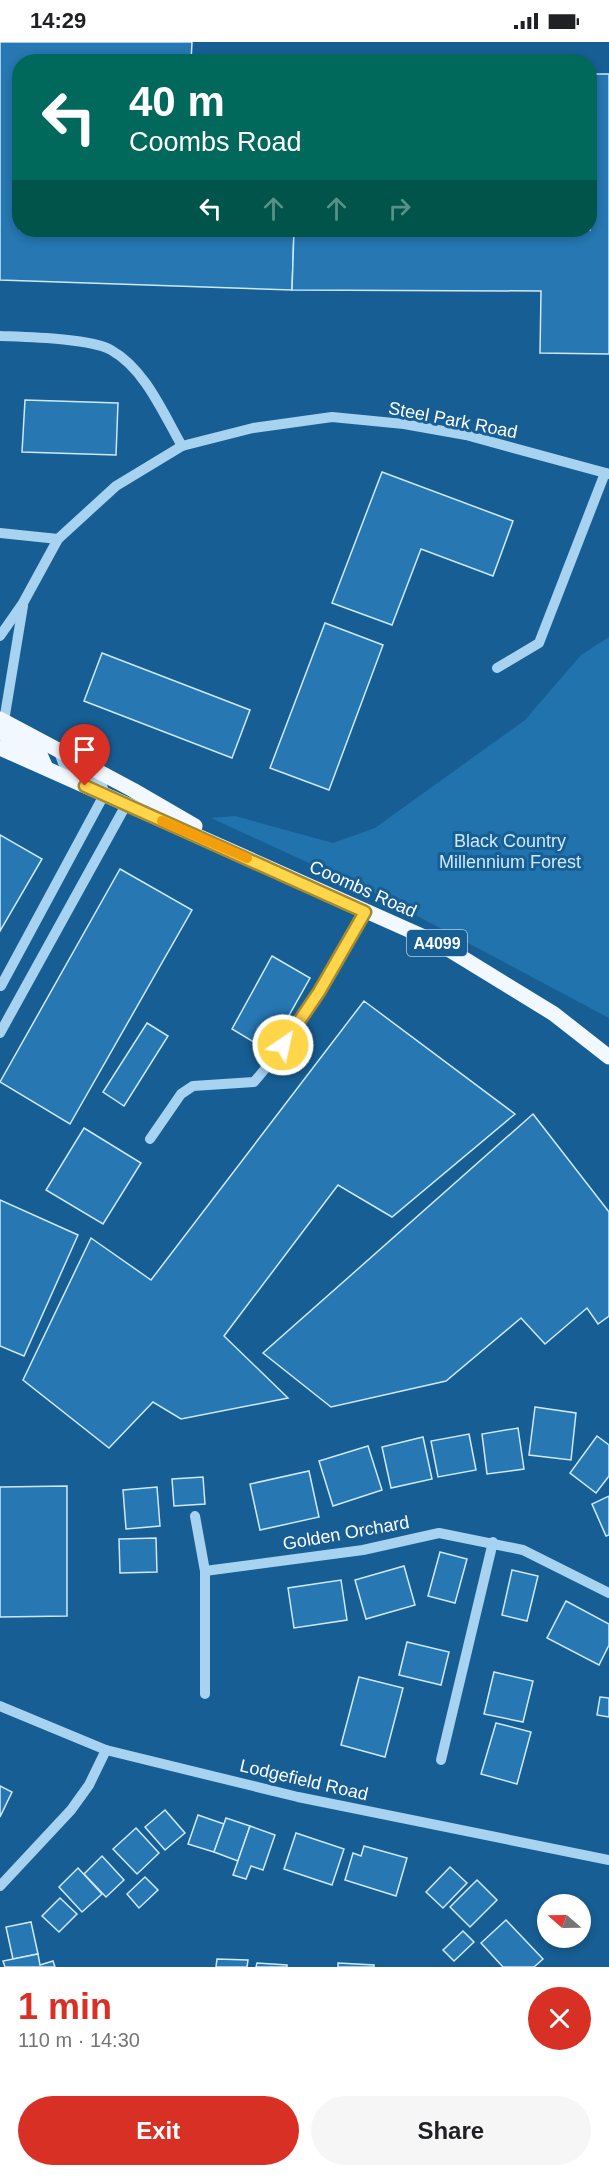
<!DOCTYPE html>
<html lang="en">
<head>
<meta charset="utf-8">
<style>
  body { margin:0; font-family:Arial,sans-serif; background:#f6f6f6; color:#202124; height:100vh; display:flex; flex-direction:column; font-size:22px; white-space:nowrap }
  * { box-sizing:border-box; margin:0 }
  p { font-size:20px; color:#757577 }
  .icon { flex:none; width:33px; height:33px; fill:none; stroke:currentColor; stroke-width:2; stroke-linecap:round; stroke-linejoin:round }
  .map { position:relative; height:1925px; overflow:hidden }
  .details { display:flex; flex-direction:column; background:#fff; flex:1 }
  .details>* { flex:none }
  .banner { position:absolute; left:12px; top:12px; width:585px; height:183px; border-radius:24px; box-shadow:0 3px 9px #0003; background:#00695c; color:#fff; overflow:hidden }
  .needle { width:39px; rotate:290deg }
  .buttons { position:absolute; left:537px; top:1852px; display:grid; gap:12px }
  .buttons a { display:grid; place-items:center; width:54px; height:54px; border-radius:50%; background:#fff; box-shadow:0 3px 9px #0003; font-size:30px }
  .pin { position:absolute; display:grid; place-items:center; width:51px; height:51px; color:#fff; margin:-62px -26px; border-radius:50% 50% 50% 0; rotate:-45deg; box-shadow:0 0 6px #0007 }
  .pin .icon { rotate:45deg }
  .me { position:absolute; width:66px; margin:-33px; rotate:34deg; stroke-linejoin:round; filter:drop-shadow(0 0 4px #0008) }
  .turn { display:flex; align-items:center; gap:21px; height:126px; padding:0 18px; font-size:27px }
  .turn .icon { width:78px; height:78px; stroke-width:2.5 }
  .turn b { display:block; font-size:42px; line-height:51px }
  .lanes { display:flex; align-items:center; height:57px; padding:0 18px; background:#0003; justify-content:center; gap:30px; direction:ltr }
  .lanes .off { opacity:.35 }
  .round { display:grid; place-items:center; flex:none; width:63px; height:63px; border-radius:32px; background:#f6f6f6 }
  .headline { display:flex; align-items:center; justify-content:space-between; height:102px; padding:0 18px }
  h1 { font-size:36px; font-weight:800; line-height:45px; color:#d93025 }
  .primary-button { display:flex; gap:12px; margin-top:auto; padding:12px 18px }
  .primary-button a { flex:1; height:69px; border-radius:36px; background:#d93025; color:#fff; font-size:24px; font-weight:800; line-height:69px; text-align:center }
  .primary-button a+a { background:#f6f6f6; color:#202124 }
  .status { display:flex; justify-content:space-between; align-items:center; height:42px; padding:0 30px; background:#fff; direction:ltr }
  .status svg { height:16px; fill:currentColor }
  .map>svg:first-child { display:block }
  .green { fill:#2073ad }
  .building { fill:#2677b2; stroke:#cee9fc; stroke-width:1.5 }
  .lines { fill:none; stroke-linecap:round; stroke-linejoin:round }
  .minor { stroke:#a7d2f0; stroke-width:10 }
  .major { stroke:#f1f8ff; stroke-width:15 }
  .route-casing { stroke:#a68a30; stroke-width:15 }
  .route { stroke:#ffd54a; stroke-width:10 }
  .slow { stroke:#f59e0b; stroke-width:10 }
  .labels { text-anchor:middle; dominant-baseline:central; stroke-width:6; stroke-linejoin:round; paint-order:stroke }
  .shield { fill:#175e94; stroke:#b9cfdf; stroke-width:1.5 }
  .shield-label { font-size:16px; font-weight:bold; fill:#fff }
  .street-label { font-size:18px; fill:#fff; stroke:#175e94 }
  .park-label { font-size:18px; fill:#cee9fc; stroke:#175e94 }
</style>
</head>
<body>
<div class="status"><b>14:29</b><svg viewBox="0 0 49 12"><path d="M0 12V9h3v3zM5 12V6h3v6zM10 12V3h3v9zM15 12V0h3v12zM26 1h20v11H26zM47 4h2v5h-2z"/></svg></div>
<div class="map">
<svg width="609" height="1925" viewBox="0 0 609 1925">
  <rect width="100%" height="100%" fill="#175e94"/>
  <!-- green -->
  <polygon class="green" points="609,595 609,976 374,851 211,776 235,774 333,801 375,786 525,678 581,613"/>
  <!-- building -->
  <g class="building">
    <polygon points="0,0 192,0 191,20 20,20 20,188 294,188 292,248 0,238"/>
    <polygon points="590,32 609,32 609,312 540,311 541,249 292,248 294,188 590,188"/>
    <polygon points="25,358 118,361 116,413 22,410"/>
    <polygon points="382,430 513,479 493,534 421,507 392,583 332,561"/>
    <polygon points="325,581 383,603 329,748 270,726"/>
    <polygon points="102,611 250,668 232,716 84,659"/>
    <polygon points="0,793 42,817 0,889"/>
    <polygon points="120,827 192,868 70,1082 0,1040"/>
    <polygon points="272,914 310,936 269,1009 232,987"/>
    <polygon points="364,959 515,1072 392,1175 338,1143 224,1294 288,1356 181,1377 153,1360 109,1406 23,1338 91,1196 151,1238"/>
    <polygon points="147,981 168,994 124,1064 103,1050"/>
    <polygon points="533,1072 609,1170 609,1274 598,1282 587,1266 545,1302 521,1276 446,1339 331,1365 263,1311"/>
    <polygon points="84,1086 141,1121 103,1182 46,1148"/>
    <polygon points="0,1158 78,1193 24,1314 0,1304"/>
    <polygon points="535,1365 576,1371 571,1418 529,1413"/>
    <polygon points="518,1386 524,1427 487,1432 482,1392"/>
    <polygon points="469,1392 476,1428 438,1435 431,1399"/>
    <polygon points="597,1394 609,1403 609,1434 596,1451 570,1431"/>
    <polygon points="423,1395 432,1437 391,1446 382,1405"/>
    <polygon points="368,1404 382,1448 333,1464 319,1419"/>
    <polygon points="309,1429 319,1475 260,1488 250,1442"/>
    <polygon points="203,1435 205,1462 174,1464 172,1437"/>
    <polygon points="67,1444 67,1574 0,1575 0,1445"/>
    <polygon points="157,1445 160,1484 126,1487 123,1448"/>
    <polygon points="609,1454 609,1493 606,1494 592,1462"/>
    <polygon points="156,1496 157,1530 120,1531 119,1497"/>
    <polygon points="440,1510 467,1517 455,1561 428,1554"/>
    <polygon points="404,1524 415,1563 366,1577 355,1538"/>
    <polygon points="512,1528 538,1534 527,1579 502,1573"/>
    <polygon points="341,1538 347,1578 294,1586 288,1546"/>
    <polygon points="566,1559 609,1582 609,1603 599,1623 547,1596"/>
    <polygon points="407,1600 449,1610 441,1643 399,1633"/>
    <polygon points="494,1630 533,1639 523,1680 484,1672"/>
    <polygon points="359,1635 403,1646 385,1715 341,1703"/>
    <polygon points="600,1655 609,1656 609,1675 597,1673"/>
    <polygon points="496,1681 531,1690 517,1742 481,1732"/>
    <polygon points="0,1744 12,1750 0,1775"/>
    <polygon points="165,1768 185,1791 165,1808 145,1785"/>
    <polygon points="198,1773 224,1782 214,1810 188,1802"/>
    <polygon points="226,1776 250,1784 238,1819 214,1810"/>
    <polygon points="250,1784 275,1793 263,1828 251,1824 246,1837 233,1833"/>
    <polygon points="136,1786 159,1811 137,1832 113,1807"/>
    <polygon points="296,1791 344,1807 332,1843 284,1827"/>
    <polygon points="364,1804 407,1816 396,1854 345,1838 353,1811 361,1814"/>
    <polygon points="102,1814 124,1838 106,1855 84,1832"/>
    <polygon points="450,1825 467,1841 443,1866 426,1850"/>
    <polygon points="78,1826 102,1852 82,1870 59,1845"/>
    <polygon points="145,1835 158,1848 139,1866 127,1852"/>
    <polygon points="477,1838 497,1858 470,1885 450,1865"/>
    <polygon points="60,1856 77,1872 59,1890 42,1874"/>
    <polygon points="506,1878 543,1917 534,1925 503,1925 481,1901"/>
    <polygon points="31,1880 38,1912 13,1917 6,1885"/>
    <polygon points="463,1889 474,1900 454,1919 443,1908"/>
    <polygon points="38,1912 40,1923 53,1919 55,1925 5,1925 3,1919"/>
    <polygon points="217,1917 248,1918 247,1925 216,1925"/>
    <polygon points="257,1921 287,1923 287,1925 256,1925"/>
    <polygon points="338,1921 374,1923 374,1925 338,1925"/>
  </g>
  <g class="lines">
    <!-- minor -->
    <g class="minor">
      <path d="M0,294C25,295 90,296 111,308C145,327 163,371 182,404"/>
      <polyline points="0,491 58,497"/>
      <polyline points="0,594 23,561 58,497 116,444 182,404 253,386 332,375 404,382 466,393 609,432"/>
      <polyline points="497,626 539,601 605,431"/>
      <polyline points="3,685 23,564"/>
      <polyline points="1,944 104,753 102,742 63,721 58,707"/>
      <polyline points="0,991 126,763"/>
      <path d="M150,1097L181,1052L193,1044L254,1040C299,989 331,928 365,870"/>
      <polyline points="195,1474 205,1529 205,1652"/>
      <polyline points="205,1529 363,1508 439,1491 523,1508 609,1551"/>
      <polyline points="0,1664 106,1708 298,1755 609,1818"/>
      <polyline points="441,1718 493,1500"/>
      <polyline points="0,1844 71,1768 89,1743 106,1708"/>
    </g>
    <!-- major -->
    <g class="major">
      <polyline points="0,677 133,748 195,784"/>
      <polyline points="0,690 39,710 46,726"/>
      <polyline points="0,706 440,902 554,972 609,1015"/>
    </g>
  </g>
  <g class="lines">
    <!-- route casing -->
    <g class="route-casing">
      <polyline id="route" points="85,744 365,870 319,950 283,1003"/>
    </g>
    <!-- route -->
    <use href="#route" class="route"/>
    <!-- slow -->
    <polyline class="slow" points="162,779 247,816"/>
  </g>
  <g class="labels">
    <!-- shield labels -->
    <rect class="shield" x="407" y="888" width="60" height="26" rx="4.5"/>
    <g class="shield-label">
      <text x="437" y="901">A4099</text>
    </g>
    <!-- street labels -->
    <g class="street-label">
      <text transform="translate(453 378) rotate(11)">Steel Park Road</text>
      <text transform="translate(363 847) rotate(24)">Coombs Road</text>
      <text transform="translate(346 1491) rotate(-10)">Golden Orchard</text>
      <text transform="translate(304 1738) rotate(13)">Lodgefield Road</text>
    </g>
    <!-- park labels -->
    <g class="park-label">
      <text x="510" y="799">Black Country<tspan x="510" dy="21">Millennium Forest</tspan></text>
    </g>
  </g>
</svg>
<div class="buttons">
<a><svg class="needle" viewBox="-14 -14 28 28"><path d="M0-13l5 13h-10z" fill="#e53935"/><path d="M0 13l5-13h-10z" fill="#757577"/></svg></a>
</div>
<div class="pin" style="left:85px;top:744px;background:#d93025"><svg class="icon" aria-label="arrive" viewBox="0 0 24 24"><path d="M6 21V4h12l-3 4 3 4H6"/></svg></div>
<svg class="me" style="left:283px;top:1003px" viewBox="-20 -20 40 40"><circle r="17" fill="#ffd54a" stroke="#fff" stroke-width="3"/><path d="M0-11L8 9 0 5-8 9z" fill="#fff"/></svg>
<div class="banner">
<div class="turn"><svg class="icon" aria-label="left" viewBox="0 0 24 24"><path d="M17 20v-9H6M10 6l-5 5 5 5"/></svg><div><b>40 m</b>Coombs Road</div></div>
<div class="lanes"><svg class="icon" aria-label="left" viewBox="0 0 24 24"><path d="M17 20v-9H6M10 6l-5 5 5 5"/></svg><svg class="icon off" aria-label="ahead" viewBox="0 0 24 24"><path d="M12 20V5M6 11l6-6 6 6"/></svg><svg class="icon off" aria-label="ahead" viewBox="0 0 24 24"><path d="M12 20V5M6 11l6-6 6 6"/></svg><svg class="icon off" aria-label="right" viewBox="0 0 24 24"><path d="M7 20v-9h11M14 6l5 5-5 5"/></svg></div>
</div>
</div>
<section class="details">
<div class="headline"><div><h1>1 min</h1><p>110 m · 14:30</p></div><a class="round" style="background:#d93025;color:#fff"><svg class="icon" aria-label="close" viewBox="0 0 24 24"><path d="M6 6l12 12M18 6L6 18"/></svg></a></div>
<div class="primary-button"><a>Exit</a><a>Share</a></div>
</section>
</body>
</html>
